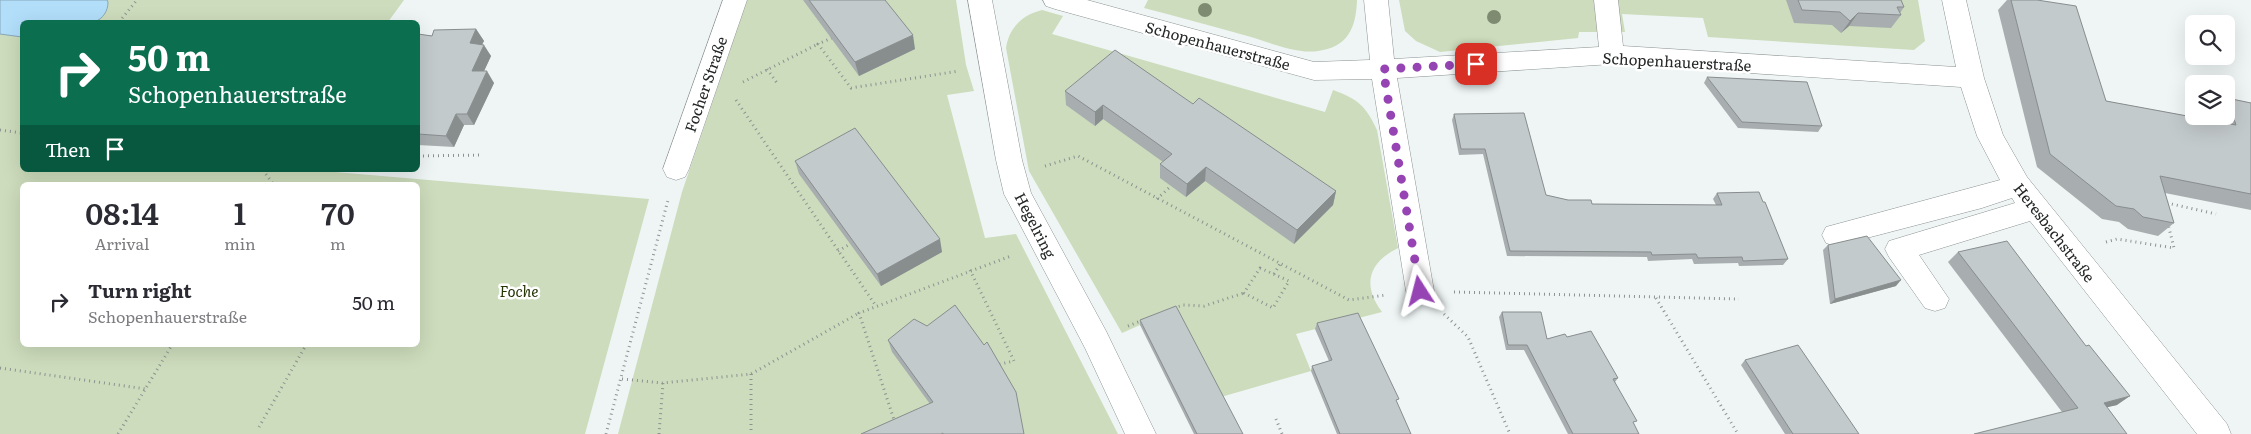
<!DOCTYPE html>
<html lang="en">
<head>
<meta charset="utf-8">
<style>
  body { margin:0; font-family:Literata,serif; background:#f7f7f7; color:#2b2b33; height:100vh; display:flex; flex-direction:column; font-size:19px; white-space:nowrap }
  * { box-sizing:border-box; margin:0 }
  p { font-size:16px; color:#7c7c81 }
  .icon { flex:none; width:28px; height:28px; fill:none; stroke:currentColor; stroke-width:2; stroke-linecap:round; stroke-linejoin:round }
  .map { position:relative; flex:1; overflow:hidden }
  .drawer { position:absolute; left:20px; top:182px; width:400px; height:165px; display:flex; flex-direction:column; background:#fff; border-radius:8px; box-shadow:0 5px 20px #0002 }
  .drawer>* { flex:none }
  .top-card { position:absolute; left:20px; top:20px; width:400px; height:152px; border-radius:8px; box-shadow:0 5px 20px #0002; background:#0b6e4f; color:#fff; overflow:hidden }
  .tools { position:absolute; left:2185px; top:15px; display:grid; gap:10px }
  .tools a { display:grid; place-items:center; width:50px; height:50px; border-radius:8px; background:#fff; box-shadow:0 5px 20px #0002; font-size:25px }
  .pin { position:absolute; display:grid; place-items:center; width:42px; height:42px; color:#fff; margin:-21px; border-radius:10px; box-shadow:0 2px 8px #0006 }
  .me { position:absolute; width:55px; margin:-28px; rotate:351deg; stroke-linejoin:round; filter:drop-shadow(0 0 4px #0008) }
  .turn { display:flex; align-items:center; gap:18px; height:105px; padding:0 25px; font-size:22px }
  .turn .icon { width:65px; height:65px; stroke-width:2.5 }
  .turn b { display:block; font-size:35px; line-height:42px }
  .then { display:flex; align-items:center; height:48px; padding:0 25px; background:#0003; gap:10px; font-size:19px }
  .eta { display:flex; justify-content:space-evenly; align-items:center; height:85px; text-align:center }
  .eta b { font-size:30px; font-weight:600; line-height:35px }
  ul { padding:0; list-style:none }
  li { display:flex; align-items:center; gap:15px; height:70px; padding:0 25px }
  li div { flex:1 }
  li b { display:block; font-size:19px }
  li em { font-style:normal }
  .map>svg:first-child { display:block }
  .green { fill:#cddcbc; fill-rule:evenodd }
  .water { fill:#b2defa; stroke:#87a7ba }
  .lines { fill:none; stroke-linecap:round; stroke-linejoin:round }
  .minor-casing { stroke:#8c9392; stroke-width:1 }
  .path { stroke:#8d9291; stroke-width:3; stroke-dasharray:1 4; stroke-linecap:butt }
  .minor { fill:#fff; fill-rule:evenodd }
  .tree { fill:#7e8b71 }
  .wall { fill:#a8aeaf }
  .shaded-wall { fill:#888d8e }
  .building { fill:#c3cacb; stroke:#888d8e }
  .route { stroke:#9644b3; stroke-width:9; stroke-dasharray:0 16.2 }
  .labels { text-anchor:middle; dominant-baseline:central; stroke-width:5; stroke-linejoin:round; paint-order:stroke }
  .street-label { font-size:15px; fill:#242726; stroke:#fff }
  .park-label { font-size:15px; font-style:italic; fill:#233405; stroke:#fff }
</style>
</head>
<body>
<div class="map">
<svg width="2251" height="434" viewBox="0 0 2251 434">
  <rect width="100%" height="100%" fill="#eef5f4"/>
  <!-- green -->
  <g class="green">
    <path d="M0,0H404L388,22H22V170H312L649,199L585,434H0ZM22,185H418V345H22Z"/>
    <polygon points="747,0 956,0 966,65 974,91 947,95 985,238 1016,234 1118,434 618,434 682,192"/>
    <path d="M1148,0H1357C1356,28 1348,47 1318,51C1296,54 1271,43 1251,37C1215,27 1180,17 1144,8Z"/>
    <polygon points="1399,0 1918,0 1925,41 1914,50 1708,37 1703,18 1622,14 1625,32 1579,32 1578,38 1440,52 1416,41 1405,31"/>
    <path d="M1042,10L1063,16L1052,34L1325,112L1333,90C1358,99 1366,106 1377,130L1398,248C1368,263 1362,285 1382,312L1296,334L1311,371L1221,397L1140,325L1122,333L1029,171L1006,48C1009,28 1022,15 1042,10Z"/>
  </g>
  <!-- water -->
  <path class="water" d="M0,0H107L108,2C108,11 103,19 94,22H22V37L0,34Z"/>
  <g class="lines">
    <!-- minor casing -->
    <g class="minor-casing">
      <g id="minor">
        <polygon points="723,0 747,0 689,169 685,177 676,180 667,177 663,169"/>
        <polygon points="968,0 992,0 1022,160 1031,193 1106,331 1156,434 1125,434 1085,348 1004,194 996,160"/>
        <polygon points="1043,0 1087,0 1314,62 1370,60 1364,0 1388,0 1394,59 1599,47 1594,0 1618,0 1623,46 1956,67 1942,0 1966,0 1984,78 2003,135 2027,177 2227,424 2231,434 2197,434 2030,221 1919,255 1949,299 1945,308 1935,311 1925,308 1889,257 1885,249 1889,241 2015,203 2012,198 1982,208 1836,246 1826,243 1822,235 1826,227 2000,180 1977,136 1961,87 1612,64 1397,78 1434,291 1430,300 1420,303 1410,300 1406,291 1372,79 1314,80 1055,9 1046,6"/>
      </g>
    </g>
    <!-- path -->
    <g class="path">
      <polyline points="119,22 137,0"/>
      <polyline points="832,38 818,44 851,88 959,71"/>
      <polyline points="767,69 777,83"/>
      <polyline points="743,82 818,44"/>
      <polyline points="736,100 876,306"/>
      <polyline points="0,130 22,133"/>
      <polyline points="418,156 482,155"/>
      <polyline points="1045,166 1078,156 1349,300 1386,295"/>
      <polyline points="263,170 273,184"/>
      <polyline points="274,184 301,185"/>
      <polyline points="1157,199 1171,186"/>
      <polyline points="2167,203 2216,214"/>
      <polyline points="2106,242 2117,239 2174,248 2168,224"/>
      <polyline points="838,251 850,244"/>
      <polygon points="1260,268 1289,281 1273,308 1244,293"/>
      <polyline points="970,270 1014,361 996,365"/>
      <polyline points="1274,274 1280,264"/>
      <polyline points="1454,292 1739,299"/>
      <polyline points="1656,298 1738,434"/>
      <polyline points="1174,308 1183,305 1204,306 1244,293"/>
      <polyline points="1444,314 1468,337 1510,434"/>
      <polyline points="1128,326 1143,320"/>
      <polyline points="0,368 146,389"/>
      <polyline points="751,374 751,434"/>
      <polyline points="622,379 662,383 751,374 859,313"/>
      <polyline points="1276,419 1282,434"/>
      <polyline points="895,423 859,313 1011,256"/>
      <polyline points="259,427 306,345"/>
      <polyline points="118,434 172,345"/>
      <polyline points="606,434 668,200"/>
      <polyline points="659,434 663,383"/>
    </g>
    <!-- minor -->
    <use href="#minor" class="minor"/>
  </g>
  <!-- trees -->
  <g class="tree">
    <circle cx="1205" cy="10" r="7"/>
    <circle cx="1494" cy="17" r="7"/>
  </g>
  <!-- wall -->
  <g class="wall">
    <polygon points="803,0 885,0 915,49 859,76"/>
    <polygon points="1786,0 1901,0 1904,7 1900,13 1901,15 1891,28 1849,26 1841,33 1832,25 1794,23"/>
    <polygon points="2007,0 2037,0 2106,101 2215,121 2213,116 2226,116 2227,98 2251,103 2251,210 2165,193 2174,223 2158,236 2128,229 2119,222 2102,219 2037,167 1998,10"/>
    <polygon points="476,29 484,41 482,44 491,56 484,71 494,83 474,125 464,125 454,147 418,145 418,34 432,36"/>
    <polygon points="1707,77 1822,126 1818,132 1738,128 1704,83"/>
    <polygon points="1065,91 1193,104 1336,191 1333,205 1294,244 1205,181 1186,197 1160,178 1160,164 1163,162 1103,119 1095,126 1066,105"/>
    <polygon points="1454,114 1546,195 1568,200 1592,204 1716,205 1713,199 1717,193 1788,259 1783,265 1739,266 1738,263 1694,264 1692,259 1648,261 1647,257 1507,256 1483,154 1459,155 1452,120"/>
    <polygon points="795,161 942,252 881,286 799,174"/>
    <polygon points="1828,245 1896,286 1830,304 1823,250"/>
    <polygon points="1958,252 2086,346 2117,405 2107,407 2062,412 1948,262"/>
    <polygon points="1502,312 1547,339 1567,337 1618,378 1615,382 1634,425 1639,434 1568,434 1524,350 1506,350 1499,317"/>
    <polygon points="1140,320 1243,434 1194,434 1140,325"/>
    <polygon points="1317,323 1397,404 1411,434 1337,434 1311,371 1312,366 1329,361 1315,329"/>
    <polygon points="888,340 1024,434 930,404 892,352"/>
    <polygon points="1745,360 1859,434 1785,434 1741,365"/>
  </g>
  <!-- shaded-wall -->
  <g class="shaded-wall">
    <polygon points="1858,13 1849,26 1841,33 1850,21"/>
    <polygon points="476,29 484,41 477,54 470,43"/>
    <polygon points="913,35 915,49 859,76 855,62"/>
    <polygon points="484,45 491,56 479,82 472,71"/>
    <polygon points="487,71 494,83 474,125 467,114"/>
    <polygon points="1103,105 1103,119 1095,126 1095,112"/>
    <polygon points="456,114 464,125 454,147 446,136"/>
    <polygon points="1206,167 1205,181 1186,197 1187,184"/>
    <polygon points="1336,191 1333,205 1294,244 1297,230"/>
    <polygon points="940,239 942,252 881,286 877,274"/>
    <polygon points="1901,280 1896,286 1830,304 1835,299"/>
    <polygon points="2130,396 2117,405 2091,411 2104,403"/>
  </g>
  <!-- building -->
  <g class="building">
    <polygon points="809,0 885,0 913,35 855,62"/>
    <polygon points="1798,0 1901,0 1904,7 1897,7 1901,15 1858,13 1850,21 1840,12 1802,10"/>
    <polygon points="2011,0 2037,0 2076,6 2106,101 2236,125 2227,98 2251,103 2251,194 2160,176 2174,223 2143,217 2134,209 2116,206 2050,154"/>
    <polygon points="476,29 470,43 484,45 472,71 487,71 467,114 456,114 446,136 418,134 418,34 432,36 434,30"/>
    <polygon points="1115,50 1193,104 1199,98 1336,191 1297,230 1206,167 1187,184 1160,164 1172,154 1103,105 1095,112 1065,91"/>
    <polygon points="1707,77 1807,82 1822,126 1742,122"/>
    <polygon points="1524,113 1546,195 1568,200 1591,200 1592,204 1722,205 1717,193 1759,192 1763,202 1765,202 1788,259 1743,261 1742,257 1698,258 1696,254 1652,255 1651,252 1510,251 1485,149 1461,149 1454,114"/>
    <polygon points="855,128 940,239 877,274 795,161"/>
    <polygon points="1867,236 1901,280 1835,299 1828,245"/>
    <polygon points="2007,241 2086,346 2089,345 2130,396 2104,403 2127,434 1974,434 2078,408 1958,252"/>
    <polygon points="955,305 984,345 987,342 1016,392 1024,434 943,434 943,433 941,434 861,434 933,402 888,340 914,319 927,326"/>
    <polygon points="1176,306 1243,434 1197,434 1140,320"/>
    <polygon points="1502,312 1541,312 1547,339 1565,334 1567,337 1591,331 1618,378 1613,379 1637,421 1633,422 1639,434 1573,434 1527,345 1508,345"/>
    <polygon points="1358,313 1399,399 1396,400 1411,434 1340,434 1312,366 1332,360 1317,323"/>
    <polygon points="1798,345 1859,434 1793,434 1745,360"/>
  </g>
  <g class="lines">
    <!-- route -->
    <polyline class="route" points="1420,291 1383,69 1476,64"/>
  </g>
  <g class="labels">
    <!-- street labels -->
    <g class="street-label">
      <text transform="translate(1218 45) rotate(15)">Schopenhauerstraße</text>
      <text transform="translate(1677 61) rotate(3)">Schopenhauerstraße</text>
      <text transform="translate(705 84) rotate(-71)">Focher Straße</text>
      <text transform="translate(1036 225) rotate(63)">Hegelring</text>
      <text transform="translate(2055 232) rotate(52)">Heresbachstraße</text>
    </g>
    <!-- park labels -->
    <g class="park-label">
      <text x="519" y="290">Foche</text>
    </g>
  </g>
</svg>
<div class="tools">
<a><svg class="icon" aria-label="search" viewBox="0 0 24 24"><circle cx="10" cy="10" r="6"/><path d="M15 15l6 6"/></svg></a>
<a><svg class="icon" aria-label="layers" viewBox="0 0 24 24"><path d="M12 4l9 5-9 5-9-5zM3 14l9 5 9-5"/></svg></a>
</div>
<div class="pin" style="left:1476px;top:64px;background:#d93025"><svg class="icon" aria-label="arrive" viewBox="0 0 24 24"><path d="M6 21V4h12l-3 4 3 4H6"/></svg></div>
<svg class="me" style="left:1420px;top:291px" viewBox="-20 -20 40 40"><path d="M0-17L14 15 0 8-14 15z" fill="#9644b3" stroke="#fff" stroke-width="4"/></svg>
<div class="top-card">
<div class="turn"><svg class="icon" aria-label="right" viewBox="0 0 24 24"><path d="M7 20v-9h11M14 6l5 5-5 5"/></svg><div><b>50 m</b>Schopenhauerstraße</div></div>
<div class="then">Then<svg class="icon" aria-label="arrive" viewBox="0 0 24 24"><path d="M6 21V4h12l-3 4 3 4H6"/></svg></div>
</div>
<section class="drawer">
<div class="eta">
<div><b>08:14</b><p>Arrival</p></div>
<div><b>1</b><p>min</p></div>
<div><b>70</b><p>m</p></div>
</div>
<ul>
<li><svg class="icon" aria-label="right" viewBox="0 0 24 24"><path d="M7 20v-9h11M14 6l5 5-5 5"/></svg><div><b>Turn right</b><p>Schopenhauerstraße</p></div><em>50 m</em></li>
</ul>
</section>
</div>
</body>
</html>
